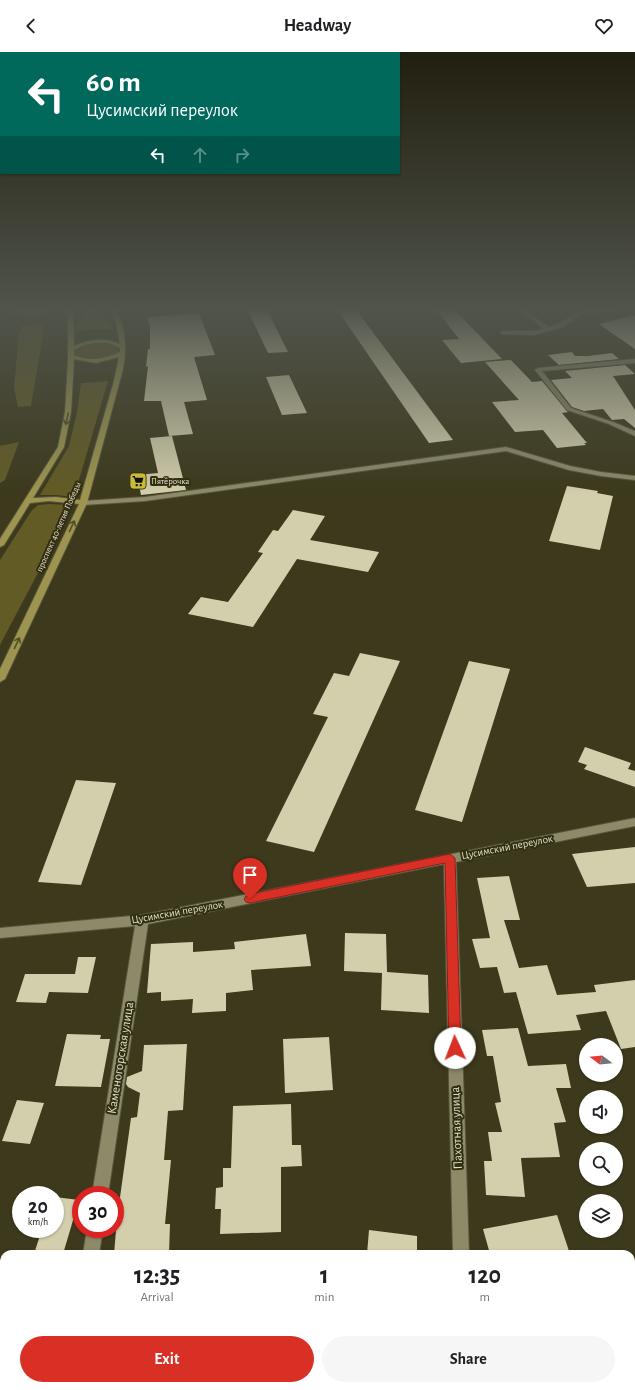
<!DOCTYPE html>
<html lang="en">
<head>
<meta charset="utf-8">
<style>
  body { margin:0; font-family:"Alegreya Sans",sans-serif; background:#f6f6f6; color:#202124; height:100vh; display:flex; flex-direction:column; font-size:15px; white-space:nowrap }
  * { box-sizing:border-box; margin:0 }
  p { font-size:13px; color:#757577 }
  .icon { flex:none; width:22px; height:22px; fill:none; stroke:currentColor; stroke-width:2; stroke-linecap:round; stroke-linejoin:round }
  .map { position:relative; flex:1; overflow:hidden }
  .drawer { position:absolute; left:0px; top:1198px; width:635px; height:140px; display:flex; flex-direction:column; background:#fff; border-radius:12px 12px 0 0; box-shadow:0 1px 3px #0004 }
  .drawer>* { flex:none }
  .hud { position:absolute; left:0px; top:0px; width:400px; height:122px; box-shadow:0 1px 3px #0004; background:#00695c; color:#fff; overflow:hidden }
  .needle { width:26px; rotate:286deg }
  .tools { position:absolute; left:579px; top:986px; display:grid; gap:8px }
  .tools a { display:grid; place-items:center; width:44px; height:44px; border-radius:50%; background:#fff; box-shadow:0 1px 3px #0004; font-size:20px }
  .speed { position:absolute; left:12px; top:1134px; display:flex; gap:8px; font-size:20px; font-weight:700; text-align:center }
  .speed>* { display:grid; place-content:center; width:52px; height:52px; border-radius:50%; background:#fff; box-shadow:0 1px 3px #0004; line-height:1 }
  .speed small { font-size:10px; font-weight:400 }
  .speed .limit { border:6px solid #d22; background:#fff; color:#111 }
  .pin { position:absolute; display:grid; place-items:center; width:34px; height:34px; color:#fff; margin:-41px -17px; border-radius:50% 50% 50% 0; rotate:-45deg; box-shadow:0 0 4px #0007 }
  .pin .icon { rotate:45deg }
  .me { position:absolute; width:44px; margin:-22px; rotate:358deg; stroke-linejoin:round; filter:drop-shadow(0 0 3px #0008) }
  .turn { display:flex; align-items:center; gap:14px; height:84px; padding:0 20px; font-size:18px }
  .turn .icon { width:52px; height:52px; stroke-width:2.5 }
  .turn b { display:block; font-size:28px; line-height:34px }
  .lanes { display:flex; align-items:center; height:38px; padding:0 20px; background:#0003; justify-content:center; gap:20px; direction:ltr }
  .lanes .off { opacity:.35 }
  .eta { display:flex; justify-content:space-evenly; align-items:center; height:68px; text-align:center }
  .eta b { font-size:24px; font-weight:600; line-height:28px }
  .primary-button { display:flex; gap:8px; margin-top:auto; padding:8px 20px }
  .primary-button a { flex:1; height:46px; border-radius:24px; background:#d93025; color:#fff; font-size:16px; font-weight:600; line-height:46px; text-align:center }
  .primary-button a+a { background:#f6f6f6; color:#202124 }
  header { display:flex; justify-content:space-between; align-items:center; height:52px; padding:0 20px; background:#fff; font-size:18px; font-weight:600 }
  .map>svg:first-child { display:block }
  .green { fill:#625b25 }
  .building { fill:#d3cfad }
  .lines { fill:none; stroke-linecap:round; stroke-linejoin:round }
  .minor-casing { stroke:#58553c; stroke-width:2 }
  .major-casing { stroke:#58553c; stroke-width:2 }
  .minor { fill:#8d8a6a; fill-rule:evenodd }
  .major { fill:#9d954f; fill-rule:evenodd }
  .oneway { stroke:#524e24 }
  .route { fill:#d93025; stroke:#8d1f18 }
  .labels { text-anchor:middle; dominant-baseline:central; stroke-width:4; stroke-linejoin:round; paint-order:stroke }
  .far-poi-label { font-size:9px; fill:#e0decd; stroke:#322f11; text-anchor:start }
  .far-street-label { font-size:9px; fill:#e0decd; stroke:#322f11 }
  .street-label { font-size:11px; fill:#e0decd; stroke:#322f11 }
  .near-street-label { font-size:13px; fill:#e0decd; stroke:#322f11 }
</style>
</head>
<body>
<header><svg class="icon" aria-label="back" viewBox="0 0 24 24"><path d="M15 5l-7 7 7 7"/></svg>Headway<svg class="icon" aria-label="heart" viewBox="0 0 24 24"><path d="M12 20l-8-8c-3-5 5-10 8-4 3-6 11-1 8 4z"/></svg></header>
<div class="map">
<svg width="635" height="1338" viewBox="0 0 635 1338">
  <rect width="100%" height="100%" fill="#3c391c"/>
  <!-- green -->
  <g class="green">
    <path d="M13,256H45L46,262C35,267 22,266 12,261Z"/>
    <polygon points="86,256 94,256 114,277 91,277 75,279"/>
    <polygon points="33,272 41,273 44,277 31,354 18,355 14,336 19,281 22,274"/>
    <path d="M94,291L111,292L117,294L119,300C108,308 86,311 75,302V299L80,295Z"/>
    <polygon points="108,329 74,445 56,443 40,443 69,394 77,360 81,331"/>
    <polygon points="19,390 5,428 0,431 0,394"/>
    <polygon points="49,452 68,453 71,458 0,593 0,508 32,458 38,453"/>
  </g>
  <!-- building -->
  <g class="building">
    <polygon points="336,256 355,256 453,388 429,391"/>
    <polygon points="435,256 453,256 502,307 461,311 442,288 459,287"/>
    <polygon points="267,258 288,300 268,301 248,259"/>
    <polygon points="199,261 215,303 194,305 207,348 184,350 193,382 169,384 161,349 144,349 148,314 146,315 148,297 150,297 150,275 147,265"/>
    <polygon points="635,263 635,297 599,272"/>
    <polygon points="572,300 575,304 588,304 612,301 619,307 559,313 548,303"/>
    <polygon points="511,308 532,330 542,329 568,360 562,361 587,391 584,391 586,393 557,396 543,378 515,380 492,350 519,348 485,310"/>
    <polygon points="625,313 635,322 613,324 635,358 635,376 624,367 612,368 603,357 584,359 572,355 551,328 572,326 565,319"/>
    <polygon points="289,323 307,361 282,363 266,325"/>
    <polygon points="172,384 186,438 141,443 137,423 158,421 150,386"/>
    <polygon points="567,434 598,439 597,441 613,444 600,498 549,489"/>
    <polygon points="293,458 325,464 310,488 379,500 368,520 297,507 253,575 188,562 201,545 228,550 263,501 258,500 273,478 278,479"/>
    <polygon points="360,601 400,609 314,800 266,789 328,665 313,662 334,621 349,624"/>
    <polygon points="469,609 510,617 462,770 415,758"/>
    <polygon points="585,695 631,711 628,717 635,719 635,735 584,717 587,713 578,710"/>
    <polygon points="76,728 116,731 81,833 38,830"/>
    <polygon points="635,795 635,831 587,835 572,802"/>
    <polygon points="509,824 520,868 504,868 519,916 547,913 557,943 596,940 594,933 635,928 635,995 621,997 606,959 576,963 581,978 528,982 516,940 504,941 497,915 480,916 472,887 490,886 477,826"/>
    <polygon points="345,881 386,882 387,920 428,923 429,961 381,958 382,921 344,919"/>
    <polygon points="306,882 311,914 251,918 253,938 226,941 226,959 192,961 193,947 161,949 161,940 147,941 151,892 193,890 193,900 235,897 234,890"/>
    <polygon points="78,905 96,905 88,941 49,940 46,951 16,950 25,922 75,922"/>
    <polygon points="518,976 528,1014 566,1012 571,1036 556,1036 566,1070 554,1071 560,1105 521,1106 525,1145 486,1143 484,1109 492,1109 488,1080 502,1080 495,1051 501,1050 493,1004 487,1004 482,978"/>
    <polygon points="67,982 101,983 100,987 110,987 101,1035 55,1034"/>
    <polygon points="329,985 333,1038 285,1041 283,987"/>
    <polygon points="187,992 183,1058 168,1059 164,1108 171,1108 165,1172 170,1172 169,1202 114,1202 117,1167 131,1066 137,1065 140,1041 128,1035 126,1032 127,1025 142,1019 144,993"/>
    <polygon points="17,1048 44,1051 30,1092 2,1089"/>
    <polygon points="291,1052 292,1093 301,1093 302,1114 281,1115 281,1180 220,1182 221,1157 215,1157 216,1136 223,1135 223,1116 231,1116 233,1054"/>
    <polygon points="55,1145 79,1148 63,1202 34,1202 42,1177 55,1177"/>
    <polygon points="557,1163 570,1202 490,1202 483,1177"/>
    <polygon points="369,1178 417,1184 417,1202 367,1202"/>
  </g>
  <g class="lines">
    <!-- minor casing -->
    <g class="minor-casing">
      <g id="minor">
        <path d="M516,256H521L549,275C561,272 567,266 577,261C585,257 622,255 631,256L581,262L563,275L534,283L501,282V280L503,279H534L544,277Z"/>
        <polygon points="635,307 635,311 542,319 571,356 613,370 635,379 635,384 609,372 567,358 535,318 538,316"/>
        <polygon points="506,395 570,414 601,420 635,424 635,428 601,424 569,418 506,399 145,449 83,453 79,451 83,449 145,445"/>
        <polygon points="635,766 635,774 456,810 469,1202 453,1202 444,812 148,872 108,1143 92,1143 135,874 0,886 0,876 142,863"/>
        <polygon points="87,1177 103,1177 99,1202 83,1202"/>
        <polygon points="63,1334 81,1334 80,1338 62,1338"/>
        <rect x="450" y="1334" width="18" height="4"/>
      </g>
    </g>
    <!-- major casing -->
    <g class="major-casing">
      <path id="major" d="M68,256H73L74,294C89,287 105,285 120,292L116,270L109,256H114C126,275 127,295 123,317L87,451L5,627L0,630V617L79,452L49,449L30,451L4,493L0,495V487L58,395L65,360L68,309ZM96,291H109L120,296V300C105,307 89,310 74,303V298L84,293ZM119,305L114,329L80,448L56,445L33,446L64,395L71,360L74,307L96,311Z"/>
    </g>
    <!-- minor -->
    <use href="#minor" class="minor"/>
    <!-- major -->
    <use href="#major" class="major"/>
  </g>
  <!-- one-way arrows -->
  <defs><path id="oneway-shaft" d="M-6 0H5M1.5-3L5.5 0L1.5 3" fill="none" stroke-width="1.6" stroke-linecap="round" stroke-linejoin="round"/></defs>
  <g class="oneway">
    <use href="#oneway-shaft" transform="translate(67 367) rotate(102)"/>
    <use href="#oneway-shaft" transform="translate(72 474) rotate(-65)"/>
    <use href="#oneway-shaft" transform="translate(17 591) rotate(-65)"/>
  </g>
  <!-- sky -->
  <linearGradient id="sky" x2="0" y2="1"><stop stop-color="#211f0f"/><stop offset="0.58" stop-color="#50544b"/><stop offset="1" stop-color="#50544b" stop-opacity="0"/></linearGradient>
  <rect width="635" height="443" fill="url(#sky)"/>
  <!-- route -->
  <polygon class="route" points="450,802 455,806 461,996 460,1000 455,1002 451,1000 449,996 445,811 250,851 246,850 244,847 246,844 250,842"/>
  <!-- icons -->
  <defs>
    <g id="supermarket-square" transform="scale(0.9)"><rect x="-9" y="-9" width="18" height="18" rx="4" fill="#c9bb3a" stroke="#322f11"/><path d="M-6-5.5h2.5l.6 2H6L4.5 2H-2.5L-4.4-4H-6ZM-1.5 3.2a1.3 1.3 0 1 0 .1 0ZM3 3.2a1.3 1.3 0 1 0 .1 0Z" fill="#111"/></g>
  </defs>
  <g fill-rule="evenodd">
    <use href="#supermarket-square" x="138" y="429"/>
  </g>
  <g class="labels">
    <!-- far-poi labels -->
    <g class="far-poi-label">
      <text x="151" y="429">Пятёрочка</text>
    </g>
    <!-- far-street labels -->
    <g class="far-street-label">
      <text transform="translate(59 475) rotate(-66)">проспект 40-летия Победы</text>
    </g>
    <!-- street labels -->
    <g class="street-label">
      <text transform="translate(507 795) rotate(-11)">Цусимский переулок</text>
      <text transform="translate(177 860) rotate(-10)">Цусимский переулок</text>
    </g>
    <!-- near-street labels -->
    <g class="near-street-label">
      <text transform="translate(121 1006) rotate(-81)">Каменогорская улица</text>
      <text transform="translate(457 1076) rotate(-92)">Пахотная улица</text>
    </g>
  </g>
</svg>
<div class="tools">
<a><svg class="needle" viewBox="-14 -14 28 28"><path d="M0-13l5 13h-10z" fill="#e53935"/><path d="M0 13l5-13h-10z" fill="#757577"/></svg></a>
<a><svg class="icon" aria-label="sound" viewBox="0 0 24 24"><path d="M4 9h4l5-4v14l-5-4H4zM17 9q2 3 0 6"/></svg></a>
<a><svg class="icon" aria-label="search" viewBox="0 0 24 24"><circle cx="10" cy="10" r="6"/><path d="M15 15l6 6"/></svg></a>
<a><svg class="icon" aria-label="layers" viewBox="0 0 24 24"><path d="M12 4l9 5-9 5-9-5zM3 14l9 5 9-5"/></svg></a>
</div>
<div class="speed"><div>20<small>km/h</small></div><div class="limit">30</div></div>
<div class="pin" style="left:250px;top:847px;background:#d93025"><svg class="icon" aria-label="arrive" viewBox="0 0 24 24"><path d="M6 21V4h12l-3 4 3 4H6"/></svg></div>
<svg class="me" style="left:455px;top:996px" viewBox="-20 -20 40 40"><circle r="19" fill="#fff"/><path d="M0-13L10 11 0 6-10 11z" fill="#d93025"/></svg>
<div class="hud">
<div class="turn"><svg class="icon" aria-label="left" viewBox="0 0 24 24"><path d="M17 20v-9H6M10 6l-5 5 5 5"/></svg><div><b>60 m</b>Цусимский переулок</div></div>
<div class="lanes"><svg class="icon" aria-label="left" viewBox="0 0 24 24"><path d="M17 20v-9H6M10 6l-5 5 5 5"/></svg><svg class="icon off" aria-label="ahead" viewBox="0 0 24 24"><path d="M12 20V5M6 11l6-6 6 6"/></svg><svg class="icon off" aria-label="right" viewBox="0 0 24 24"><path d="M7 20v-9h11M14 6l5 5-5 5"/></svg></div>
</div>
<section class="drawer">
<div class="eta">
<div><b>12:35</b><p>Arrival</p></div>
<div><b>1</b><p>min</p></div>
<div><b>120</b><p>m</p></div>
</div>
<div class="primary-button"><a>Exit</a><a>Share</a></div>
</section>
</div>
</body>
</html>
